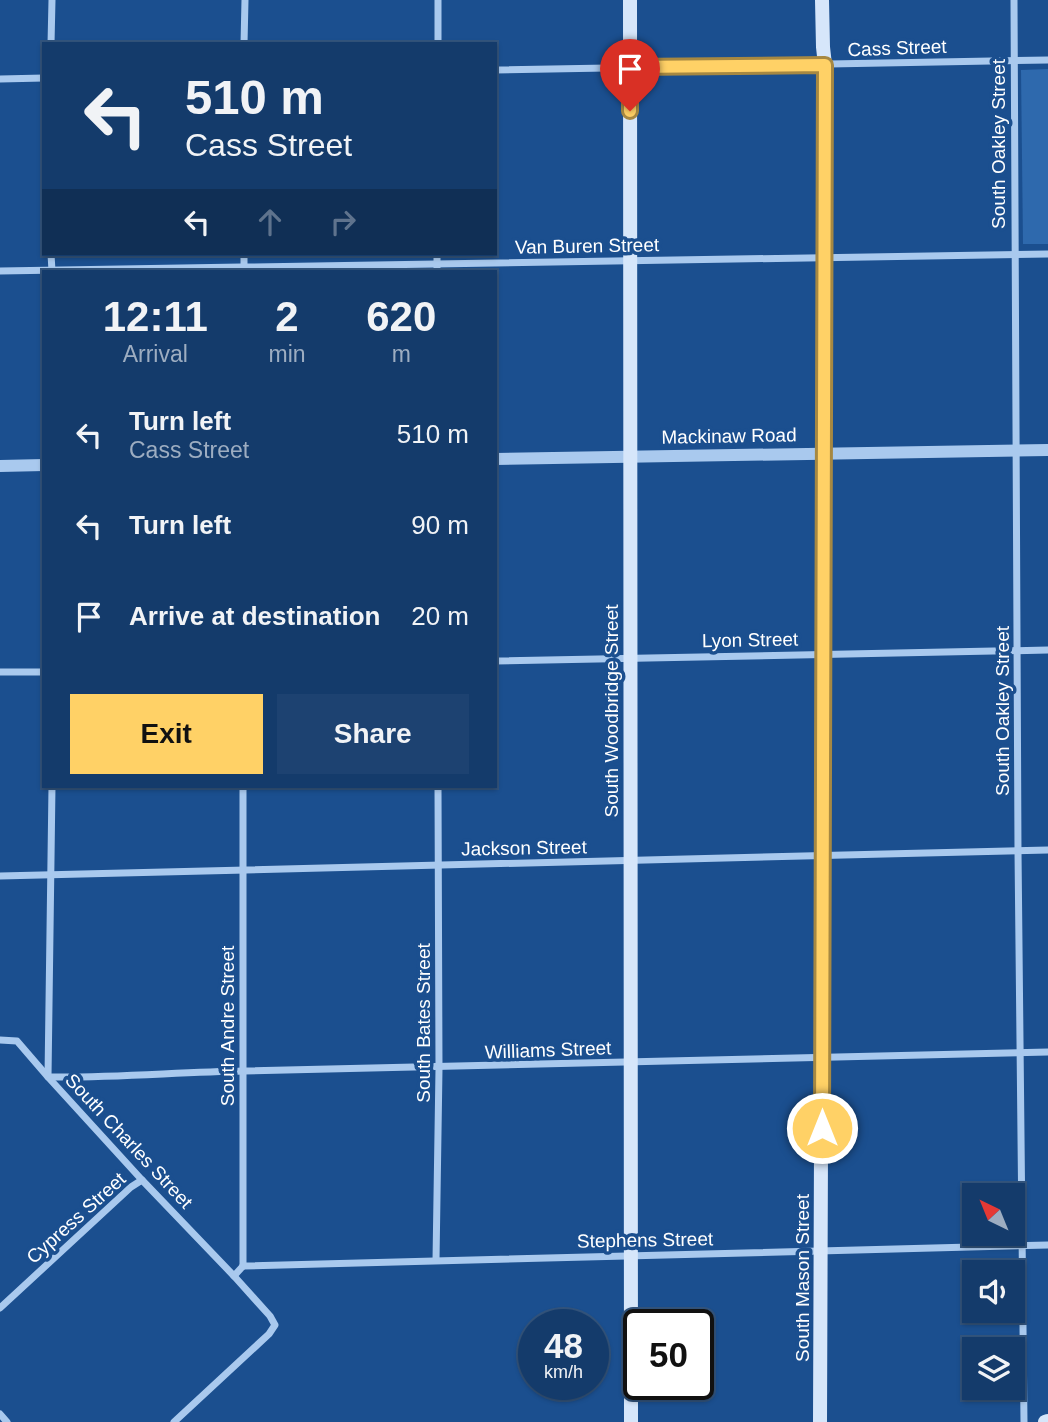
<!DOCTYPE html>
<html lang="en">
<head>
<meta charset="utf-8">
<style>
  body { margin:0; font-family:Arial,sans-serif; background:#1d4271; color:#f1f3f6; height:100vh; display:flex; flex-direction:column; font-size:26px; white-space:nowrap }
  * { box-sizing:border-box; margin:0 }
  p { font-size:23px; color:#9dadc1 }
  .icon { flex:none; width:38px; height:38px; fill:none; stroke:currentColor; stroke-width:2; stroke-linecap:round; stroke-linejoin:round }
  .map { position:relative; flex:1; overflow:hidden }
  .details { position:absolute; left:42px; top:270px; width:455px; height:518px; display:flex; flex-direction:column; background:#143b6b; border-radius:0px; box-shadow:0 2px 5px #0004,0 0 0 2px #33557e }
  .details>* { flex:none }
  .top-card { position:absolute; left:42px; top:42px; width:455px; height:214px; border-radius:0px; box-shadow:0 2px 5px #0004,0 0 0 2px #33557e; background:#143b6b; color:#f1f3f6; overflow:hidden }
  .needle { width:46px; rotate:317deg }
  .controls { position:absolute; left:962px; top:1183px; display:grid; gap:14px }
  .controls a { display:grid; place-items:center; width:63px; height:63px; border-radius:0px; background:#143b6b; box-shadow:0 2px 5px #0004,0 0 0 2px #33557e; font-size:35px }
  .speed { position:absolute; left:518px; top:1309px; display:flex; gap:14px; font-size:35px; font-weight:700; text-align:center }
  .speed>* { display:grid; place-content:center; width:91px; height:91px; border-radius:50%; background:#143b6b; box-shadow:0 2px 5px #0004,0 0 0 2px #33557e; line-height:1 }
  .speed small { font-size:18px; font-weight:400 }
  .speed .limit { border:4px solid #111; border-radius:10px; background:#fff; color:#111 }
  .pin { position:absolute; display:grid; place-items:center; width:60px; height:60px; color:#fff; margin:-72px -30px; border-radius:50% 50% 50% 0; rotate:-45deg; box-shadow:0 0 7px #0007 }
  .pin .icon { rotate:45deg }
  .me { position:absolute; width:77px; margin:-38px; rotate:0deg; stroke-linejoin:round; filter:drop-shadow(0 0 5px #0008) }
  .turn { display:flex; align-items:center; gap:24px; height:147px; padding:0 28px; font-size:32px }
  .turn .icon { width:91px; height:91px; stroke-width:2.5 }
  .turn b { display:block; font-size:49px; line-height:60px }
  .lanes { display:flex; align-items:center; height:66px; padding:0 28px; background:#0003; justify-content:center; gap:35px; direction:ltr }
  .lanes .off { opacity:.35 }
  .eta { display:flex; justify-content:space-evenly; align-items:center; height:119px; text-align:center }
  .eta b { font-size:42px; font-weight:800; line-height:49px }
  .primary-button { display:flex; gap:14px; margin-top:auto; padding:14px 28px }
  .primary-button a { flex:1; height:80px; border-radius:0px; background:#ffd166; color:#111; font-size:28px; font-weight:800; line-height:80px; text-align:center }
  .primary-button a+a { background:#1d4271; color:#f1f3f6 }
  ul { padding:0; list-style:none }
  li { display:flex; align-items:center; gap:21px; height:91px; padding:0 28px }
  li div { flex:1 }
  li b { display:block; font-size:26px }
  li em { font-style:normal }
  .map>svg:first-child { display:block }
  .green { fill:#2e69ad }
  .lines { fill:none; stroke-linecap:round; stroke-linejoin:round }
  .minor { stroke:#a9c9ee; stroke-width:7 }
  .tertiary { stroke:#a9c9ee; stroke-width:12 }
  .secondary { stroke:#d6e6fa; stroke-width:14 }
  .route-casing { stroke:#a68842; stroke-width:18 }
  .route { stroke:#ffd166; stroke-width:12 }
  .labels { text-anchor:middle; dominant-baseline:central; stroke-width:7; stroke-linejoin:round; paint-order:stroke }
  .street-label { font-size:19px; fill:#fff; stroke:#1b4f8f }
</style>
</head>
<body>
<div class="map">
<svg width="1048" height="1422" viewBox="0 0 1048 1422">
  <rect width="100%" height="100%" fill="#1b4f8f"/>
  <!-- green -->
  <polygon class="green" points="1048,69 1048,244 1023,244 1021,70"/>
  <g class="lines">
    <!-- minor -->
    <g class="minor">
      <polyline points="438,0 438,44"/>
      <polyline points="1014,0 1018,851 1024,1422"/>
      <polyline points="51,44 52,0"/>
      <polyline points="244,44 245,0"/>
      <polyline points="495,70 1048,60"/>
      <polyline points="0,79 44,78"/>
      <polyline points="51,254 52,271"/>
      <polyline points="0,271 1048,254"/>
      <polyline points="244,271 244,254"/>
      <polyline points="437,271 437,254"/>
      <polyline points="495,661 1048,650"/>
      <polyline points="0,672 44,672"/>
      <polyline points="52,786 48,1077 142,1180 234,1276 243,1266"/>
      <polyline points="0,876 1048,850"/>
      <path d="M0,1040L17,1041L48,1077C114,1078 179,1072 244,1071C512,1066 780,1057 1048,1052"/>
      <polyline points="436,1260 439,1069 438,786"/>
      <polyline points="243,1266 1048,1245"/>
      <polyline points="243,1266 243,786"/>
      <polyline points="0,1308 131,1187 142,1180"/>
      <polyline points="0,1414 7,1422"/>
      <polyline points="174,1422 269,1334 275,1325 270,1316 234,1276"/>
    </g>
    <!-- tertiary -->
    <g class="tertiary">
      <polyline points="495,459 1048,450"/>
      <polyline points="0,466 44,465"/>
    </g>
    <!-- secondary -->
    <g class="secondary">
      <polyline points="630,0 631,1422"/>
      <polyline points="820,1422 825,65 823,47 822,0"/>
      <polyline points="1045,1422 1048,1421"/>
    </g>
  </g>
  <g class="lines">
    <!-- route casing -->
    <g class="route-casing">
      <polyline id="route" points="630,111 630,67 825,65 822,1128"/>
    </g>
    <!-- route -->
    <use href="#route" class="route"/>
  </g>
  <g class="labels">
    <!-- street labels -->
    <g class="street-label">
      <text transform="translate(897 48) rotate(-2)">Cass Street</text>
      <text transform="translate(998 144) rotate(-90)">South Oakley Street</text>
      <text transform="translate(587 246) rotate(-1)">Van Buren Street</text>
      <text transform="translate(729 436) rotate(-1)">Mackinaw Road</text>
      <text transform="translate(750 640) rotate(-1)">Lyon Street</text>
      <text transform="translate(611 711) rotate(-90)">South Woodbridge Street</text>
      <text transform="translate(1002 711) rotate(-90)">South Oakley Street</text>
      <text transform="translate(524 848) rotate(-1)">Jackson Street</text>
      <text transform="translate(423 1023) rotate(-90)">South Bates Street</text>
      <text transform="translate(227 1026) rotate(-90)">South Andre Street</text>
      <text transform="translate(548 1050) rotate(-2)">Williams Street</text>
      <text transform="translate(129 1141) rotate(47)">South Charles Street</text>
      <text transform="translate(76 1218) rotate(-42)">Cypress Street</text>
      <text transform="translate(645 1240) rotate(-1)">Stephens Street</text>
      <text transform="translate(802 1278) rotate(-90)">South Mason Street</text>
    </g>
  </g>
</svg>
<div class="controls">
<a><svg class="needle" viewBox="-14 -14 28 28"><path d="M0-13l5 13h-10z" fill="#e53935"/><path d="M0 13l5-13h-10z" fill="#9dadc1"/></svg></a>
<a><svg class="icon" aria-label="sound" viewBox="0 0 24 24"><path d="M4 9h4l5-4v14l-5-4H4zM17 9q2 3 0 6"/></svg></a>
<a><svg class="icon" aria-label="layers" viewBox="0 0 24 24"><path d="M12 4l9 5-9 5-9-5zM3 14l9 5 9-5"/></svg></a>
</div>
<div class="speed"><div>48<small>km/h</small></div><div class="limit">50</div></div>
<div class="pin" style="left:630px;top:111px;background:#d93025"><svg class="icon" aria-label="arrive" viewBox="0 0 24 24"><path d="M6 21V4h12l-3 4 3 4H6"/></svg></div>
<svg class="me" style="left:822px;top:1128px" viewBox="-20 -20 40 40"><circle r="17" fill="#ffd166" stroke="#fff" stroke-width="3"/><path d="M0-11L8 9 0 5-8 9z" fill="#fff"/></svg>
<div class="top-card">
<div class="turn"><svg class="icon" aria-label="left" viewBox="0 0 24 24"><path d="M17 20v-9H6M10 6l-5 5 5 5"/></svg><div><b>510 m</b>Cass Street</div></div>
<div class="lanes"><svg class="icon" aria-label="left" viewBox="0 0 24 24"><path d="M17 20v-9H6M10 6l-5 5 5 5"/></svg><svg class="icon off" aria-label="ahead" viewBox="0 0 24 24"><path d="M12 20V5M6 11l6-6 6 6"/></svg><svg class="icon off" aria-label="right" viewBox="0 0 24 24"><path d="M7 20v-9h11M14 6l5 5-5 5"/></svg></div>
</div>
<section class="details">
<div class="eta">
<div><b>12:11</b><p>Arrival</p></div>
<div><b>2</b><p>min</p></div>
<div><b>620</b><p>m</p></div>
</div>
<ul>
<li><svg class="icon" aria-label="left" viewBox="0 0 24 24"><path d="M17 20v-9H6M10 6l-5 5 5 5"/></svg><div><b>Turn left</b><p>Cass Street</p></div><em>510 m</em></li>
<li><svg class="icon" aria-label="left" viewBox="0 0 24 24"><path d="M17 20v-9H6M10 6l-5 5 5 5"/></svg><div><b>Turn left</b></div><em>90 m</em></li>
<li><svg class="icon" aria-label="arrive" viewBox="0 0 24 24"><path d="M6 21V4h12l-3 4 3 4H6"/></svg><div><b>Arrive at destination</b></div><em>20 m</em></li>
</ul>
<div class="primary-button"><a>Exit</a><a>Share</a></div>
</section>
</div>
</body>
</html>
